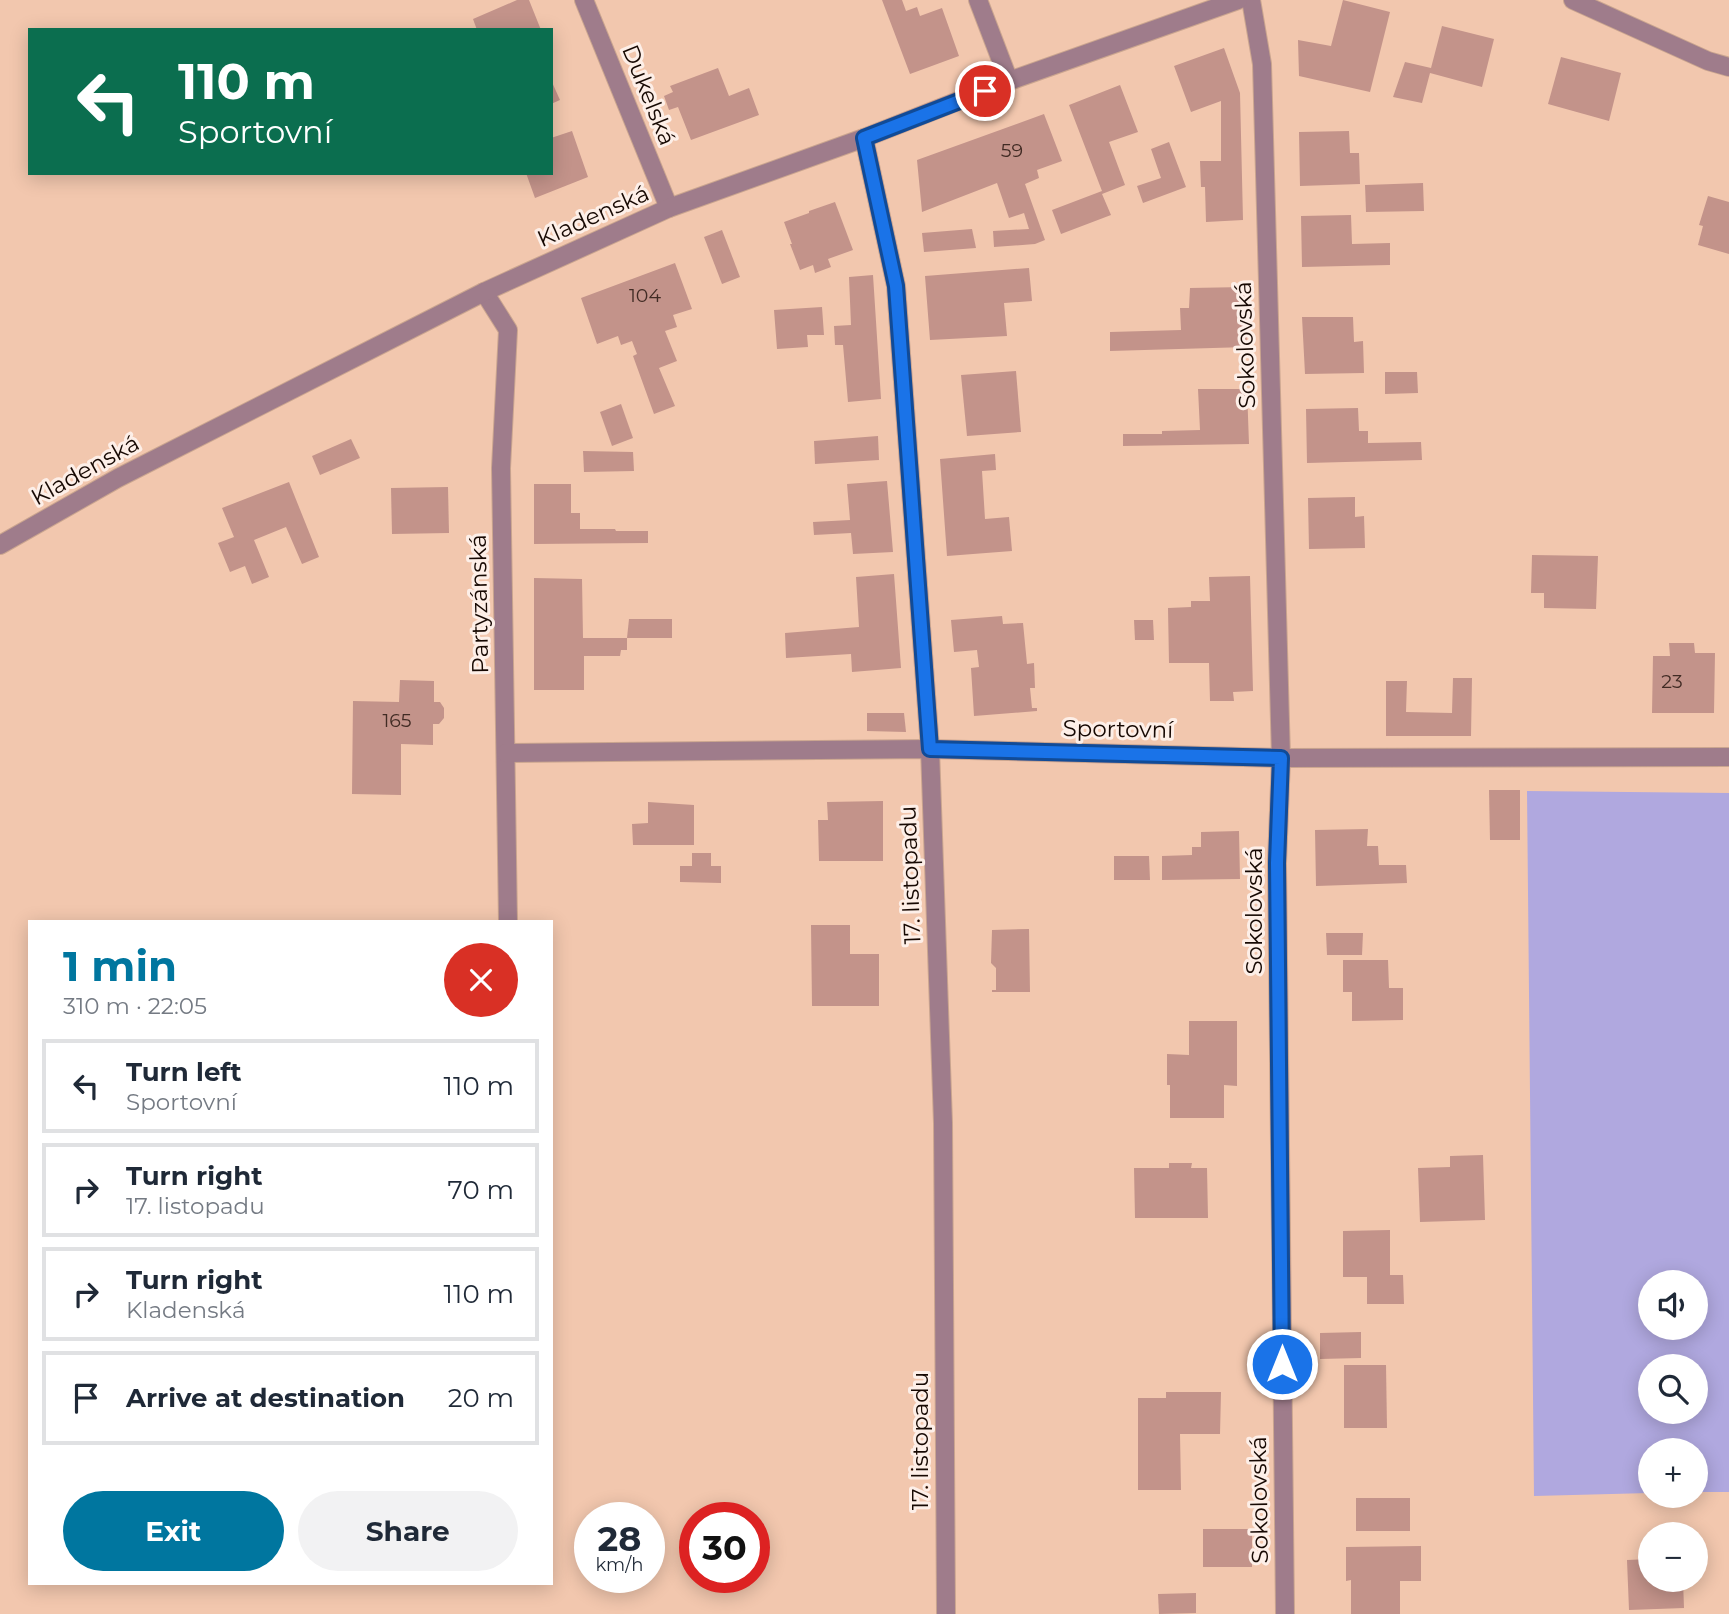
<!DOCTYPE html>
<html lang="en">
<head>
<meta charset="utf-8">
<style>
  body { margin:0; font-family:Montserrat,sans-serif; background:#f2f2f3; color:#1f2937; height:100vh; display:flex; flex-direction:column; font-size:26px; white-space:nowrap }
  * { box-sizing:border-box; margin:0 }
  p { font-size:23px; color:#747a83 }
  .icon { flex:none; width:38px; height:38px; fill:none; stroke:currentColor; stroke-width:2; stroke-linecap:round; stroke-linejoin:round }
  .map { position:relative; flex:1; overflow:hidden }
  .drawer { position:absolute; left:28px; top:920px; width:525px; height:665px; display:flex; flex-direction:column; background:#fff; border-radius:0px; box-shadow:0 4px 18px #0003 }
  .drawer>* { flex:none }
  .banner { position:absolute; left:28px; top:28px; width:525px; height:147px; border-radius:0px; box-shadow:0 4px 18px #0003; background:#0b6e4f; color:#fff; overflow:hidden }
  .buttons { position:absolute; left:1638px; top:1270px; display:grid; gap:14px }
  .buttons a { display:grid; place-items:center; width:70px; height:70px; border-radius:50%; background:#fff; box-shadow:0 4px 18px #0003; font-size:35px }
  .speed { position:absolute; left:574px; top:1502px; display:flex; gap:14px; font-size:35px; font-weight:700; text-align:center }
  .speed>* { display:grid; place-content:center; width:91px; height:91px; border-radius:50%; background:#fff; box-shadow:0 4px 18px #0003; line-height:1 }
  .speed small { font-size:18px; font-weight:400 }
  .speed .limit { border:10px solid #d22; background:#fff; color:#111 }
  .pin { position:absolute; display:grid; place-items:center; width:60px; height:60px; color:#fff; margin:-30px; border:4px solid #fff; border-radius:50%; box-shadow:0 2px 7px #0007 }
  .me { position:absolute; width:77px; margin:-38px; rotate:0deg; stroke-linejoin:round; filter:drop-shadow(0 0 5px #0008) }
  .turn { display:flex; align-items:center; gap:24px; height:147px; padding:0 35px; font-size:32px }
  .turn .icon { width:91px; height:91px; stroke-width:2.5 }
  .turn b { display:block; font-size:49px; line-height:60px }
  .round { display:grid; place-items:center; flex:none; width:74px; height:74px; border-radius:37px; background:#f2f2f3 }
  .summary { display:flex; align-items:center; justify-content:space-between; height:119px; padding:0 35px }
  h1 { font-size:42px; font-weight:700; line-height:52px; color:#00769f }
  .button { display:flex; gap:14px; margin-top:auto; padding:14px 35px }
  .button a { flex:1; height:80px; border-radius:42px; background:#00769f; color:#fff; font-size:28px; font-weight:700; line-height:80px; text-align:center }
  .button a+a { background:#f2f2f3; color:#1f2937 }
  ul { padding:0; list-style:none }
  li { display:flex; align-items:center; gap:21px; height:94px; margin:0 14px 10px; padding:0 21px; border:4px solid #e0e1e3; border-radius:0px }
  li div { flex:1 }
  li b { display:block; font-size:26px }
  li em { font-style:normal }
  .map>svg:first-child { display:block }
  .green { fill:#b0a8df; fill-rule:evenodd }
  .building { fill:#c3938a }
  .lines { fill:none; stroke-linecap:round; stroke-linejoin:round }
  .minor-casing { stroke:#caa58f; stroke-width:20 }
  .tertiary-casing { stroke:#caa58f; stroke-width:20 }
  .minor { stroke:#9f7c8b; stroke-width:18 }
  .tertiary { stroke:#9f7c8b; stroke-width:18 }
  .route-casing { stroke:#114b97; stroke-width:18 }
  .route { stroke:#1a73e8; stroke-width:12 }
  .labels { text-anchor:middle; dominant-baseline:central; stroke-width:6; stroke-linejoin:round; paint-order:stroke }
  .number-label { font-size:19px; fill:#412b24 }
  .street-label { font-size:23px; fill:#160802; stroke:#fdefe8 }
</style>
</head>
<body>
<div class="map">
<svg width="1729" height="1614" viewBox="0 0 1729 1614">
  <rect width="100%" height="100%" fill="#f2c7ae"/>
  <!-- green -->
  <path class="green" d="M1527,791L1729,793V1492H1696V1451H1650V1493L1534,1496ZM1650,1283H1696V1328H1650ZM1650,1367H1696V1412H1650Z"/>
  <!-- building -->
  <g class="building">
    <polygon points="517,0 529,0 541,30 477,30 473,19"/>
    <polygon points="882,0 902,0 906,11 917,7 920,16 942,8 959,56 910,74"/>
    <polygon points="1343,0 1390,12 1370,92 1299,76 1298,40 1331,46"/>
    <polygon points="1442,26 1494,39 1482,87 1430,73 1422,103 1393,97 1405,62 1431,68"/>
    <polygon points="1224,48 1240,93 1243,220 1206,222 1205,187 1201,187 1200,161 1221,161 1221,101 1191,112 1174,66"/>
    <polygon points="1561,57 1621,73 1609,121 1548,104"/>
    <polygon points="718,68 729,96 749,88 759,115 691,140 678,107 669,110 664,96 673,92 670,86"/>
    <polygon points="551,80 560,100 551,104"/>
    <polygon points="1120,85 1138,132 1109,142 1125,185 1102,194 1111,215 1061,234 1052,210 1102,191 1069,105"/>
    <polygon points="1044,114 1062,161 1037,170 1039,178 1025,184 1045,240 1035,244 994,247 993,231 1029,229 1024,213 1009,218 997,183 922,212 917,160"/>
    <polygon points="572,131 588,177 535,198 526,173 551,173 551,138"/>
    <polygon points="1349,131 1350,153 1359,153 1360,184 1300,186 1299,132"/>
    <polygon points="1169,142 1186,187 1143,203 1137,186 1161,178 1151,149"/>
    <polygon points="1423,183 1424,211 1366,212 1365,185"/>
    <polygon points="1708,196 1729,202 1729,254 1698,245 1703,226 1699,225"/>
    <polygon points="835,202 853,250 828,259 831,267 815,273 813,265 800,270 790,244 792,244 784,222 809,213 809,211"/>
    <polygon points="1351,215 1352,244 1390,243 1390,265 1302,267 1301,216"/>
    <polygon points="972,229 976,248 924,252 922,233"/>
    <polygon points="722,230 740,277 722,284 704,237"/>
    <polygon points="675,263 692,309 673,315 677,327 665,331 677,361 659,368 675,406 654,414 633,356 637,354 632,341 621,345 618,336 597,344 581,298"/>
    <polygon points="1029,268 1032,301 1004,303 1007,336 930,340 925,276"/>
    <polygon points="873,275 881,399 848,402 843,345 835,345 834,326 851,325 849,277"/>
    <polygon points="1245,287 1247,347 1110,351 1110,332 1181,330 1180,308 1189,308 1190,288"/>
    <polygon points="822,307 824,335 807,335 808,347 777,349 774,310"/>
    <polygon points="1302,317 1353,317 1354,342 1363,341 1364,373 1305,374"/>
    <polygon points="1016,371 1021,432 967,436 961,375"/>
    <polygon points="1385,372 1417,372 1418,393 1385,394"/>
    <polygon points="1198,389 1247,389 1249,444 1123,446 1123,434 1162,434 1162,431 1200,430"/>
    <polygon points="621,404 633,438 612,446 600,412"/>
    <polygon points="1358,408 1359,431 1368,431 1368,443 1421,442 1422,460 1307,463 1306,409"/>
    <polygon points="878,436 879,460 815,464 814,441"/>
    <polygon points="351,439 360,458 320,475 312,456"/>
    <polygon points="583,451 633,452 634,471 584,472"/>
    <polygon points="995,454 996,470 982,471 985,519 1009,517 1012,551 947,556 940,459"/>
    <polygon points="887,481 893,552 853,554 851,533 814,535 813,522 850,520 847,484"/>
    <polygon points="289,482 319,557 302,564 286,527 254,540 269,577 252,584 245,566 230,572 218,543 234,537 222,508"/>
    <polygon points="534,484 571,484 571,513 580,513 580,529 615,529 616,531 648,531 648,543 534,544"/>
    <polygon points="448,487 449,533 392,534 391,488"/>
    <polygon points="1355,497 1355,517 1364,516 1365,548 1309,549 1308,498"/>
    <polygon points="1532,555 1598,556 1596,609 1544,608 1544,593 1531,593"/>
    <polygon points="894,574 901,668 852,672 851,654 786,658 785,633 859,627 856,577"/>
    <polygon points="1250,576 1253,691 1233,692 1234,701 1210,701 1209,663 1169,663 1168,608 1191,607 1191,601 1210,601 1209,577"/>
    <polygon points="534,578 582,579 583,638 627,638 627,650 621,650 620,656 584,656 584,690 534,690"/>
    <polygon points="1002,616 1003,624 1023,623 1027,664 1034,663 1035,688 1030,688 1032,708 1037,708 1037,711 974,716 971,668 979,667 977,650 954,652 951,620"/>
    <polygon points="629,619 672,619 672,638 627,638"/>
    <polygon points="1134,620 1153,620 1154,640 1135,640"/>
    <polygon points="1669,643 1694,643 1695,653 1715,653 1714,713 1652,713 1653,656 1670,656"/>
    <polygon points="1453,678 1472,678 1471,736 1386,736 1386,681 1407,681 1406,712 1452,713"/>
    <polygon points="400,680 434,681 434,702 440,702 444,708 444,718 439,724 433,724 433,745 401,744 401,795 352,794 353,701 399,702"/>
    <polygon points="867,713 904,713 906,732 867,731"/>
    <polygon points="1489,790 1520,790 1520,840 1490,840"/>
    <polygon points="883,801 883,861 819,861 818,820 828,820 827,802"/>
    <polygon points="648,802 694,805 694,845 633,845 632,824 648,823"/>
    <polygon points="1368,829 1367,846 1378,846 1379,865 1406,865 1407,883 1316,886 1315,830"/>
    <polygon points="1239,831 1240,879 1162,880 1162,856 1192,855 1192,847 1201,847 1201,832"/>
    <polygon points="692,853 711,853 711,866 721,866 721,883 680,882 680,866 692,866"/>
    <polygon points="1114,856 1149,856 1150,880 1114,880"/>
    <polygon points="811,925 850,925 850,954 879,954 879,1006 812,1006"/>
    <polygon points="1029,929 1030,992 992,992 992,990 996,990 996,968 991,963 992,930"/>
    <polygon points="1326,933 1363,933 1362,955 1327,955"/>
    <polygon points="1343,960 1388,960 1389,988 1403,988 1403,1020 1352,1021 1352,992 1343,992"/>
    <polygon points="1189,1021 1237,1021 1237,1086 1224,1085 1224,1118 1170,1118 1170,1085 1167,1085 1167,1054 1189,1055"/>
    <polygon points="1483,1155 1485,1220 1420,1222 1418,1168 1450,1167 1450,1156"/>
    <polygon points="1169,1163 1192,1163 1191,1168 1207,1168 1208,1218 1135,1218 1134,1168 1169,1168"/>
    <polygon points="1390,1230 1390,1275 1403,1275 1404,1304 1367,1304 1367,1277 1343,1277 1343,1231"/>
    <polygon points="1361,1332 1361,1358 1320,1359 1320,1333"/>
    <polygon points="1344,1365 1386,1365 1387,1428 1344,1428"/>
    <polygon points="1166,1392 1221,1392 1220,1434 1180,1434 1181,1490 1138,1490 1138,1398 1166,1398"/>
    <rect x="1356" y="1498" width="54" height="33"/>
    <rect x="1203" y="1529" width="49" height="38"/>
    <polygon points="1421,1546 1421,1581 1400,1581 1400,1614 1351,1614 1351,1580 1346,1581 1346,1547"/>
    <polygon points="1650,1559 1650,1580 1683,1580 1684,1608 1629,1610 1627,1560"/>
    <polygon points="1196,1593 1196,1613 1159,1614 1158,1594"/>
  </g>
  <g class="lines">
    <!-- minor casing -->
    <g class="minor-casing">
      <g id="minor">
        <polyline points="584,0 669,208"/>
        <polyline points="978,0 1009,81"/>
        <polyline points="1251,0 1262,64 1281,758 1277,863 1285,1614"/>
        <polyline points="864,138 896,286 930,749 943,1123 946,1614"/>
        <polyline points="484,292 508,330 501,468 508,922"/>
        <polyline points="506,753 930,749 1281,758 1729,757"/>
      </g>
    </g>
    <!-- tertiary casing -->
    <g class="tertiary-casing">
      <g id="tertiary">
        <polyline points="1573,0 1708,61 1729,67"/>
        <polyline points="0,545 118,478 484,292 669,208 864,138 1009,81 1238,0"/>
      </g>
    </g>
    <!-- minor -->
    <use href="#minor" class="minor"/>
    <!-- tertiary -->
    <use href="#tertiary" class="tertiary"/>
  </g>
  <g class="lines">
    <!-- route casing -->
    <g class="route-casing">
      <polyline id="route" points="985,91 864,138 896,286 930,749 1281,758 1277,863 1282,1364"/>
    </g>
    <!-- route -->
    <use href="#route" class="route"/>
  </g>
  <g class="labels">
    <!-- number labels -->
    <g class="number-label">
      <text x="1012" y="150">59</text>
      <text x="645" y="295">104</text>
      <text x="1672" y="681">23</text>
      <text x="397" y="720">165</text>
    </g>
    <!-- street labels -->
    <g class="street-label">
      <text transform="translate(649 95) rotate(68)">Dukelská</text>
      <text transform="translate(593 216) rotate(-24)">Kladenská</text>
      <text transform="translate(1245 345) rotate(-92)">Sokolovská</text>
      <text transform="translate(85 470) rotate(-29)">Kladenská</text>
      <text transform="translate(479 604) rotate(-91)">Partyzánská</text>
      <text transform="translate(1118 729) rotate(1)">Sportovní</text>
      <text transform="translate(910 875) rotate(-92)">17. listopadu</text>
      <text transform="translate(1254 911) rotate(-90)">Sokolovská</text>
      <text transform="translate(920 1441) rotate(-90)">17. listopadu</text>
      <text transform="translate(1259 1500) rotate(-91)">Sokolovská</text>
    </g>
  </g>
</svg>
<div class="buttons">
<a><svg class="icon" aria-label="sound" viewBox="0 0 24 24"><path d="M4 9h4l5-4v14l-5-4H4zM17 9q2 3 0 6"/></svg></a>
<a><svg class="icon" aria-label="search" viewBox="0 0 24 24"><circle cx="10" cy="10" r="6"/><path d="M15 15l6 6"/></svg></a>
<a>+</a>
<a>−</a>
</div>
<div class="speed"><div>28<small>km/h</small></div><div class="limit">30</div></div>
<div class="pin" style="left:985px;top:91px;background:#d93025"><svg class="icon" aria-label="arrive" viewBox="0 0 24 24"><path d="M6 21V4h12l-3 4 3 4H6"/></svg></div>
<svg class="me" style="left:1282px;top:1364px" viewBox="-20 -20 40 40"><circle r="17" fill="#1a73e8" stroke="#fff" stroke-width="3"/><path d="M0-11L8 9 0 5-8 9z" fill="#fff"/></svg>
<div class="banner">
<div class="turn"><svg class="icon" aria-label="left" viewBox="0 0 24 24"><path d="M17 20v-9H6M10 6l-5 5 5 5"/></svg><div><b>110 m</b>Sportovní</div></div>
</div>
<section class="drawer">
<div class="summary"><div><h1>1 min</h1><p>310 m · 22:05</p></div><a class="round" style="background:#d93025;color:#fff"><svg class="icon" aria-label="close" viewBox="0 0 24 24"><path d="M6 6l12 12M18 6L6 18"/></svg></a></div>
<ul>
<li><svg class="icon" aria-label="left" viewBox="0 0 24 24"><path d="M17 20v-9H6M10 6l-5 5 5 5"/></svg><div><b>Turn left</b><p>Sportovní</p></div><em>110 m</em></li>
<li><svg class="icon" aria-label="right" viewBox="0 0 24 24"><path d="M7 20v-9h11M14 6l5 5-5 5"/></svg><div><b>Turn right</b><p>17. listopadu</p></div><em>70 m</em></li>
<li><svg class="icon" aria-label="right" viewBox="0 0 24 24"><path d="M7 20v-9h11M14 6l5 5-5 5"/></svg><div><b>Turn right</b><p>Kladenská</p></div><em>110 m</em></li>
<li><svg class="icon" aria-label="arrive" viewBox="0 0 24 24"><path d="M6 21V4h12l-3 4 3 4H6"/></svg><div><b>Arrive at destination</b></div><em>20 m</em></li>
</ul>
<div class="button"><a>Exit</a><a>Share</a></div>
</section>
</div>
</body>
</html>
